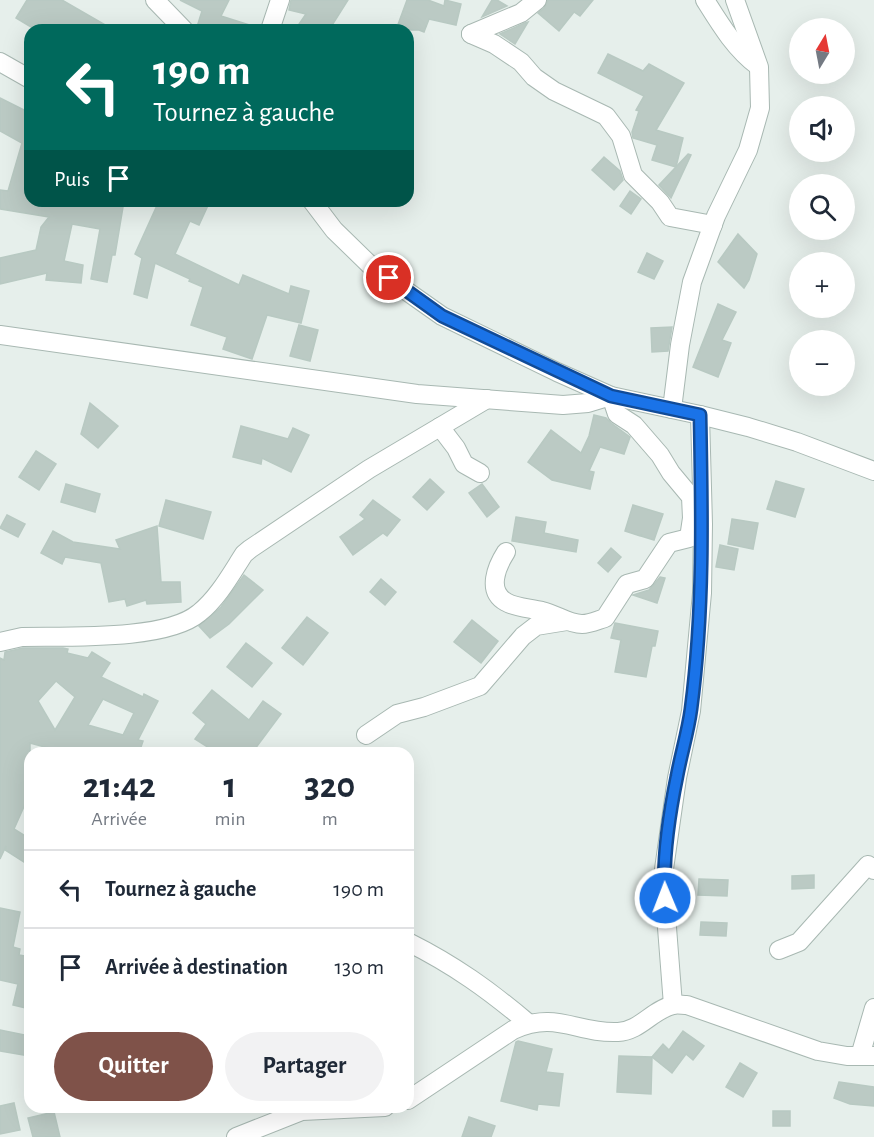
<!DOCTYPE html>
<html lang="fr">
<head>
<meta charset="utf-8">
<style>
  body { margin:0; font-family:"Alegreya Sans",sans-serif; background:#f2f2f3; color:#1f2937; height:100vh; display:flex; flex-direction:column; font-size:22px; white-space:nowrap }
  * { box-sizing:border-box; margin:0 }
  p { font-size:20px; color:#747a83 }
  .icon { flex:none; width:33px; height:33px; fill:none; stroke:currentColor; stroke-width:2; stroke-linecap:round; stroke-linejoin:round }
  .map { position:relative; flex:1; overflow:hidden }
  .sheet { position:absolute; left:24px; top:747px; width:390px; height:366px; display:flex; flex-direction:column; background:#fff; border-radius:18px; box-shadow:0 6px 24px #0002 }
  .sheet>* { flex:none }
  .guide { position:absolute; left:24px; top:24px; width:390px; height:183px; border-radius:18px; box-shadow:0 6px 24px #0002; background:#00695c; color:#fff; overflow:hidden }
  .needle { width:39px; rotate:10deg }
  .fabs { position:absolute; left:789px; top:18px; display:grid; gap:12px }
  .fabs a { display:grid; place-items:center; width:66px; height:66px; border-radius:50%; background:#fff; box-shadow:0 6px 24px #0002; font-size:30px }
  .pin { position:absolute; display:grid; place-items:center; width:51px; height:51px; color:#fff; margin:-26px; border:3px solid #fff; border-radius:50%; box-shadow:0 2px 6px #0007 }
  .me { position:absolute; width:66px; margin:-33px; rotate:359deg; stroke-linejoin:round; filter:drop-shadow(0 0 4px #0008) }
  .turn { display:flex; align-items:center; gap:21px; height:126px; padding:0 30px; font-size:27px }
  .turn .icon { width:78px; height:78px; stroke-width:2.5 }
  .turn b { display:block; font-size:42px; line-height:51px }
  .then { display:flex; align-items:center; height:57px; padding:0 30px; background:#0003; gap:12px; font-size:22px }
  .eta { display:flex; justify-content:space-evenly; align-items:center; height:102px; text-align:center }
  .eta b { font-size:36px; font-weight:700; line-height:42px }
  .button { display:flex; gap:12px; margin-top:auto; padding:12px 30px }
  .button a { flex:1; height:69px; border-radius:36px; background:#7f5249; color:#fff; font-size:24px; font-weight:700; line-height:69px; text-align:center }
  .button a+a { background:#f2f2f3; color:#1f2937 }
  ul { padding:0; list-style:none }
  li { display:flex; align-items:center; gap:18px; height:78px; padding:0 30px; border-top:2px solid #e0e1e3 }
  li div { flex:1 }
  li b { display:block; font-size:22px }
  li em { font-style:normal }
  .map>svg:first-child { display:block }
  .building { fill:#bbcac4; stroke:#b8c9c2; stroke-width:1.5; fill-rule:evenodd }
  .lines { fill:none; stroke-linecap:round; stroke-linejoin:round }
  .minor-casing { stroke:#a8b8b2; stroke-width:20 }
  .minor { stroke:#fff; stroke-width:18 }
  .route-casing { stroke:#114b97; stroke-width:15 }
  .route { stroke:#1a73e8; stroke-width:10 }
</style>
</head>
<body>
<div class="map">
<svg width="874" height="1137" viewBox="0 0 874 1137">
  <rect width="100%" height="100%" fill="#e6efeb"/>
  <!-- building -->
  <g class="building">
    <polygon points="27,0 62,0 114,30 36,30 16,18"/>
    <polygon points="180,0 229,0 221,16 256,27 256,30 196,30 202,11"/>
    <polygon points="291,0 348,0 329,30 295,30 306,14 289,10"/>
    <polygon points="407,0 428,0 444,6 445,0 461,4 456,25 429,19 424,32 419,30 396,30"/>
    <polygon points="492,0 497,0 507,6 482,17"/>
    <polygon points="548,0 593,0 580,16 574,12 559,31 538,13 544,8"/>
    <polygon points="528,22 515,44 500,34 525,23"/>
    <polygon points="608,54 643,71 649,64 684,83 656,130 683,138 676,167 652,160 657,145 633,138 632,132 639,111 636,110 644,96 598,73"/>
    <polygon points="0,98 30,113 30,201 61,203 61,201 124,201 115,255 112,255 107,282 91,279 100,229 72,224 64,261 83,265 81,283 46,280 47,273 0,284 0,258 36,250 41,227 49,217 0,209 0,190 8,191 22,143 0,131"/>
    <polygon points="688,154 691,155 671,198 659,185"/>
    <polygon points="604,157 620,171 623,180 614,190 592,170"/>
    <polygon points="630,191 641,199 631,214 620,206"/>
    <polygon points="159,201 210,201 199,225 190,221 175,254 239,285 243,275 289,294 291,286 309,291 301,323 267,315 252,359 223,349 227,337 191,325 203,287 189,281 190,279 155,263 147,298 134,294 142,258 135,254"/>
    <polygon points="738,234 757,254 749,280 744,288 718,262"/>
    <polygon points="647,253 663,261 654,279 638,272"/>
    <polygon points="718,304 736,312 722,340 731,343 718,377 693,367"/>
    <polygon points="299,325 318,330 310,361 290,356"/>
    <polygon points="672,327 668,351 652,352 651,328"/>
    <polygon points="90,403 118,426 98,448 81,434"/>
    <polygon points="594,415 606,418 611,423 630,437 624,454 600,447 589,471 594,472 590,489 552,480 528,462 551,430 581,453 589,436"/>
    <polygon points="241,426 288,439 293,428 309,435 291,472 262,458 261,464 233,457"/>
    <polygon points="36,451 56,464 39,490 19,477"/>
    <polygon points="430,479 444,492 427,510 413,497"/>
    <polygon points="776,481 804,489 795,517 767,509"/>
    <polygon points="66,484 100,494 95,512 61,502"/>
    <polygon points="482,484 499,507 487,517 469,493"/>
    <polygon points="166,500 211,512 203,539 159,526"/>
    <polygon points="373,500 400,520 387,536 383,533 353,555 340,537 365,519 360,515"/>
    <polygon points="633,505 663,514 654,540 641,536 642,534 640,536 625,531"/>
    <polygon points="7,515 25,524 18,537 0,528"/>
    <polygon points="516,517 546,522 544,533 578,540 576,552 512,541"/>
    <polygon points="732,519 758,523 753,549 728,544"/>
    <polygon points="157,526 161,582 180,582 181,602 147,604 146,600 127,606 125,599 109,602 101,563 65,557 62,564 41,553 53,531 73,542 120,549 116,540"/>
    <polygon points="720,545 738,549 734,570 716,567"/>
    <polygon points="611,548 621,557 608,572 598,563"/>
    <polygon points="244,575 263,590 229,624 210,638 199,626 221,607"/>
    <polygon points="660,577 665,578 657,603 633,595 649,590"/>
    <polygon points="381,579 396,592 385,605 370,592"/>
    <polygon points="307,617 328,633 303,665 282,648"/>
    <polygon points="472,620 498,641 481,663 454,642"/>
    <polygon points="615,623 658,631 655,646 652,646 646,677 615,672 621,640 611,638"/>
    <polygon points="246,643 272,663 252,687 227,667"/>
    <path d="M23,648H63L68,649L67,653L88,658L92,652L110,663L101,677L143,697L144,694L158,701L138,740L143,741L139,753H67L30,743V793L14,829L30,839V866L5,850L6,846L0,859V658L4,660L5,652ZM56,681L75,697L55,730L38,701ZM103,699L134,713L123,735L88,725Z"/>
    <polygon points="212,690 249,720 263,701 281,714 252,753 217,753 195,739 206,724 193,713"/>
    <polygon points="814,875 814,888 792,889 792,876"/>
    <polygon points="699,879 728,880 727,896 698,895"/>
    <polygon points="0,908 20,912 13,947 20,949 19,955 30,957 30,1009 13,1005 18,984 0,980"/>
    <polygon points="701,922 727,923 726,936 700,935"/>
    <polygon points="0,1030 30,1036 30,1056 0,1051"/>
    <polygon points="683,1031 704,1046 693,1060 686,1054 672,1073 652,1057 663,1044 669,1050"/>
    <polygon points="518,1041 552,1049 546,1072 563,1074 559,1106 538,1104 537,1110 501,1101 516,1042"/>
    <polygon points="619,1056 652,1057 651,1094 617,1092"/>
    <polygon points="740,1063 757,1073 743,1097 726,1087"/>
    <polygon points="839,1082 874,1087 874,1106 850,1104 834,1098"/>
    <polygon points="14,1103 20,1130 0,1134 0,1106"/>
    <rect x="773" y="1111" width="17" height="15"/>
    <polygon points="54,1112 60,1137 33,1137 28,1118"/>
    <polygon points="469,1117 495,1126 491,1137 462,1137"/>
  </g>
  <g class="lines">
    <!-- minor casing -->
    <g class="minor-casing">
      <g id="minor">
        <polyline points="155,0 184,30"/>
        <path d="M705,0C720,24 735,49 758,66"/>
        <polyline points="270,30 280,0"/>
        <polyline points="471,34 494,44 521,62 534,77 554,91 606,116 621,136 633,175 660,202 670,217 713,225"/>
        <polyline points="471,34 521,13 537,0"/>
        <polyline points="0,62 30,79"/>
        <polyline points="312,201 334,230 371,266 442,316 557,372 611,396 700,415 748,427 797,442 874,471"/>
        <path d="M0,335L417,394L563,405L588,403L611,396L617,414L634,425L660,455L671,473L691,497L692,518L689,538L669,543L645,579L627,584L605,618C598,620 590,624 582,624C568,624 556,614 542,611C531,608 516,608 506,602C486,591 497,566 506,552"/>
        <polyline points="672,409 680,345 692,282 716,216 748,150 760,108 759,67 735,0"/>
        <polyline points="440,427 456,448 464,464 480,473"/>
        <path d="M0,642L22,637C66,636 166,641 199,613C218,598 231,574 244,554L250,549L369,469L487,399"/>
        <polyline points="366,735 397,714 424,707 480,686 523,636 536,626 567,621"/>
        <path d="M408,942C454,965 489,990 528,1023"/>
        <polyline points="779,950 799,942 868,865 874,870"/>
        <polyline points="673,1005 663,876 677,778 691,711 702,593 703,524 700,415"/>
        <polyline points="860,1056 874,1008"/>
        <path d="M408,1100L513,1030C556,1010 577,1034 618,1032C640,1031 652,1010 673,1005C677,1004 682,1005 687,1005L818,1051L847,1056H874"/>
        <polyline points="236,1137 302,1111 385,1107"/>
      </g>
    </g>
    <!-- minor -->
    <use href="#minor" class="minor"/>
  </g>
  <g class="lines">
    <!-- route casing -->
    <g class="route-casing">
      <path id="route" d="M389,278L442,316L611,396L700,415C702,513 704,611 691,709C688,732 681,754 677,776C669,815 662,858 665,898"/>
    </g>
    <!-- route -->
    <use href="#route" class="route"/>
  </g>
</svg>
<div class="fabs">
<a><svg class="needle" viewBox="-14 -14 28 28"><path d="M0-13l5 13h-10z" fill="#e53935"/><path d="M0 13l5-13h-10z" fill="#747a83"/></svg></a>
<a><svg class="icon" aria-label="sound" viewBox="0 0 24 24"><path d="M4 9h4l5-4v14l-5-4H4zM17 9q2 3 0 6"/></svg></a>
<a><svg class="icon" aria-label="search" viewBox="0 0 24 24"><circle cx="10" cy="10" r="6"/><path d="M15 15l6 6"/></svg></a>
<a>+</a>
<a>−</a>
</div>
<div class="pin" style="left:389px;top:278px;background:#d93025"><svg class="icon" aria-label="arrive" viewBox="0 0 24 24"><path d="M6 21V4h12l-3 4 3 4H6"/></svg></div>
<svg class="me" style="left:665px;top:898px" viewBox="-20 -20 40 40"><circle r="17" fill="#1a73e8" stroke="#fff" stroke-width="3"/><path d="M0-11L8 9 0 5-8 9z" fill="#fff"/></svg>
<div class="guide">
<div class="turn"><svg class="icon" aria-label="left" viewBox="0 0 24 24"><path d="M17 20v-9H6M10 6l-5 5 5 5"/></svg><div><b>190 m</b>Tournez à gauche</div></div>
<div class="then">Puis<svg class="icon" aria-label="arrive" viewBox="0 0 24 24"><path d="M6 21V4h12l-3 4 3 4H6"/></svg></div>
</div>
<section class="sheet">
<div class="eta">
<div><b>21:42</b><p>Arrivée</p></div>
<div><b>1</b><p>min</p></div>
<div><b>320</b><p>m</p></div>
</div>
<ul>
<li><svg class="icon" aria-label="left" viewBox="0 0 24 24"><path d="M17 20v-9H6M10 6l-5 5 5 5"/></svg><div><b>Tournez à gauche</b></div><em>190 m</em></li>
<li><svg class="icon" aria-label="arrive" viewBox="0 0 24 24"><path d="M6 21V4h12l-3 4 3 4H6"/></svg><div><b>Arrivée à destination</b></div><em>130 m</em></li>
</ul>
<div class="button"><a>Quitter</a><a>Partager</a></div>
</section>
</div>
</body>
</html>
